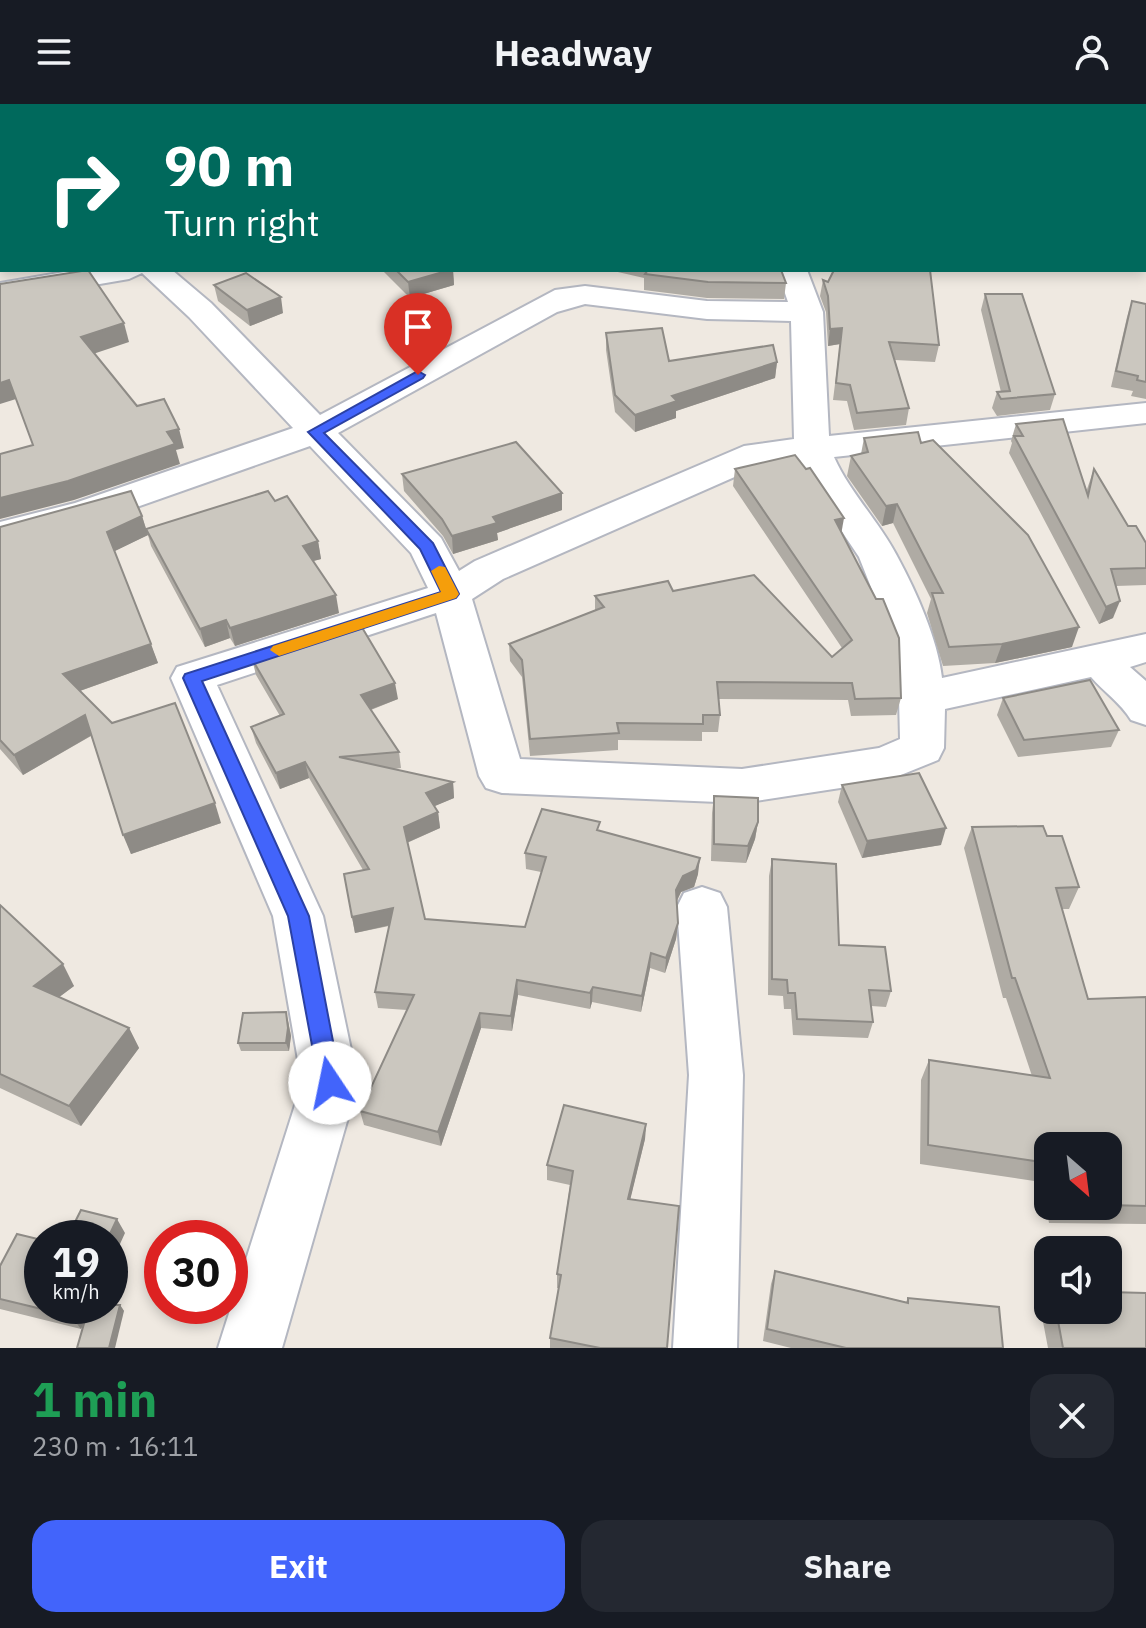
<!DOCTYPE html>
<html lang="en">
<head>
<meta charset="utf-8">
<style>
  body { margin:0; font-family:"IBM Plex Sans",sans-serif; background:#242831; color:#f1f3f6; height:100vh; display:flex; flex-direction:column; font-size:30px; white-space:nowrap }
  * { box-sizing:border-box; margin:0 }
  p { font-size:26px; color:#9ea1a6 }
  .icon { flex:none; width:44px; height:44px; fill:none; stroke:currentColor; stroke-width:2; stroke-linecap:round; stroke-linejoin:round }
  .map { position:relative; height:1244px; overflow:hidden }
  .panel { display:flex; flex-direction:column; background:#171b24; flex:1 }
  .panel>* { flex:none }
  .hud { position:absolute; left:0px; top:0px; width:1146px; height:168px; box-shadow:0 4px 12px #0003; background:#00695c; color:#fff; overflow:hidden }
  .needle { width:52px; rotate:152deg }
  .fabs { position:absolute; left:1034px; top:1028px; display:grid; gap:16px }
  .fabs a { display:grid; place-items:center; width:88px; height:88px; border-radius:16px; background:#171b24; box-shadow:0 4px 12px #0003; font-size:40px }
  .speed { position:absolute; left:24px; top:1116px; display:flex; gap:16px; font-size:40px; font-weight:700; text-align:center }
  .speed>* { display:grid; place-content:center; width:104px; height:104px; border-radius:50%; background:#171b24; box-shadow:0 4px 12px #0003; line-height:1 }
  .speed small { font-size:20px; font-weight:400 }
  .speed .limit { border:12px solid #d22; background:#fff; color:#111 }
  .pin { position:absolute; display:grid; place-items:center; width:68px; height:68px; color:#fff; margin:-82px -34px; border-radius:50% 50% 50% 0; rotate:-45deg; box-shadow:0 0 8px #0007 }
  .pin .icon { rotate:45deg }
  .me { position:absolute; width:88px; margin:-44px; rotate:349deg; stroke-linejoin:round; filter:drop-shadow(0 0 6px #0008) }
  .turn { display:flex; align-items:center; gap:28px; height:168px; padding:0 32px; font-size:36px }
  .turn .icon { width:104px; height:104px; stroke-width:2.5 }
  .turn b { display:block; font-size:56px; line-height:68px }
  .round { display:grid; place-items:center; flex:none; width:84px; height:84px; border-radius:24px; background:#242831 }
  .headline { display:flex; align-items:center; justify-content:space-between; height:136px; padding:0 32px }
  h1 { font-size:48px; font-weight:700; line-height:60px; color:#1e9e55 }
  .cta { display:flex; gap:16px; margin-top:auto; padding:16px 32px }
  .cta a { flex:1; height:92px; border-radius:24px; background:#4264fb; color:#fff; font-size:32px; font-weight:700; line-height:92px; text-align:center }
  .cta a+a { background:#242831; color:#f1f3f6 }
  header { display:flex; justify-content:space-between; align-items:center; height:104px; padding:0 32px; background:#171b24; font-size:36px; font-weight:700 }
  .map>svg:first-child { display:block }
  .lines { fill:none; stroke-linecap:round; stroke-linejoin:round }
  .minor-casing { stroke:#b4b7c1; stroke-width:4 }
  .minor { fill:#fff; fill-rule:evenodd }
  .wall { fill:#afaba4; fill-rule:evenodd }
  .shaded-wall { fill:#8e8b86 }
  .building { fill:#cbc7bf; stroke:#8e8b86; stroke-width:2 }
  .route { fill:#4264fb; stroke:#2b41a3; stroke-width:2 }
  .slow { fill:#f59e0b }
</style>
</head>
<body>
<header><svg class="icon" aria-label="menu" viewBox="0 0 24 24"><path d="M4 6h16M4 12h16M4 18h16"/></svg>Headway<svg class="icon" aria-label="person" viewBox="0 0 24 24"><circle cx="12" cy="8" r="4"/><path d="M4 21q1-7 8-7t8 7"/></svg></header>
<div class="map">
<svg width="1146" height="1244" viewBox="0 0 1146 1244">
  <rect width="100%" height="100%" fill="#efe9e1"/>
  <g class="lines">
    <!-- minor casing -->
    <g class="minor-casing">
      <g id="minor">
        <polygon points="657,0 687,0 688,2 658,2"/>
        <rect x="0" y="51" width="2" height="16"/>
        <rect x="1144" y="88" width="2" height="17"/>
        <path d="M76,166H172L211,199L320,311L555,186L585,182L707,197L788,198L777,166H807L823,208L829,332L1146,299V319L834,353C850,389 879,417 897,452C916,487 938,536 942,574L1146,530V558L1130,563L1146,577V621L1131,616C1121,599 1104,588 1091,573L945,605L944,644L938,656L886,677L742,699L502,689L486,684L479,672L436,509L217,581L323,812L358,979L282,1244H218L302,979L273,812L171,574L177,563L428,484L411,449L310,342L100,416L0,442V418L75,399L293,324L189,213L142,169L129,175L0,197V179ZM585,200L707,215L791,217L794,335L744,342L475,457L459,467L441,434L338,329L557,208ZM800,356L810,380L859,453L898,551L900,635L879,644L742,665L520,655L472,495L503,475L764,360Z"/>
        <polygon points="702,783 720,789 727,803 743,971 737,1244 673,1244 689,971 677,803 684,789"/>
      </g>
    </g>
    <!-- minor -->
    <use href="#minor" class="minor"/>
  </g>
  <!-- wall -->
  <g class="wall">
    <polygon points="382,166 453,166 454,181 410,194"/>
    <polygon points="609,166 781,166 786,179 784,195 707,194 644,186 644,174"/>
    <polygon points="823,176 939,241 935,258 895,256 909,304 906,321 854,326 847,297 833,296 840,240 828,242 826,208 820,192"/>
    <polygon points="214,181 283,209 250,222 218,197"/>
    <polygon points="985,190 1055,290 1050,306 997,312 992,304 997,288 1001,288 981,206"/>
    <polygon points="1132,197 1146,200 1146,295 1131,292 1133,287 1111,283 1127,213"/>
    <polygon points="606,229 669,257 777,258 775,274 676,307 676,314 635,328 615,308 606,246"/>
    <polygon points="1016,320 1086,388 1094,365 1128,422 1146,439 1146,481 1116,482 1113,514 1099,520 1009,349 1012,339 1011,337"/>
    <polygon points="864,334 921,339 1072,543 995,559 943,562 927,509 931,495 893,419 882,422 847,372 851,352 861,350"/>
    <polygon points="735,365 841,428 901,594 896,611 851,612 848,596 718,595 720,611 718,628 702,628 702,637 618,636 618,646 530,652 522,573 510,557 509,540 595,506 595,492 673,487 832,553 842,544 733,382"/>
    <polygon points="402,370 562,389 562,406 497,429 498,436 453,450 443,432 404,387"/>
    <polygon points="275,397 318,437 321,455 313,457 339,509 235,542 230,534 205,543 151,442 148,431 114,447 158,559 80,587 112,619 221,719 131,750 91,632 23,671 0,645 0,423 142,412 146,425"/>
    <polygon points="252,555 398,595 371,606 399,648 401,664 394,665 453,678 454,694 434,702 438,708 440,724 407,739 425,815 525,823 541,768 526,765 525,749 599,727 698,770 694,783 681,788 677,797 678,819 676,835 665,869 650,864 641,908 592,898 590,905 518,891 512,927 481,924 441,1042 364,1021 360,1007 407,906 378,904 375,888 389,822 355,829 352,813 363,766 309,674 280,685 256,639 251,623 280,612 256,571"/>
    <polygon points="1003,594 1119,626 1111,643 1018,653 997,611"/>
    <polygon points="842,681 941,741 862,754 838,698"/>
    <polygon points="714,692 758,718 755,735 746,759 711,757 712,709"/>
    <path d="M972,723L1047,732L1079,783L1069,805H1062L1088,895L1146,893V1120L1049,1119L1041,1078L920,1060L921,976L929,956L1032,972L1006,894H1003L964,744ZM1048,1042H1108V1102H1048Z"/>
    <polygon points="772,755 839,841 891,887 886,903 871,902 873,918 868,934 793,931 791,905 784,905 783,892 768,891 769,772"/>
    <polygon points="0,801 74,882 59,893 129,924 139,944 81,1022 0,984"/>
    <polygon points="288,916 291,932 289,947 241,947 238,939"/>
    <polygon points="646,1020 645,1035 630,1095 667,1244 550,1244 550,1234 559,1184 557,1184 557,1170 570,1081 547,1076 547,1061"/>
    <polygon points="0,1162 42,1202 120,1201 124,1207 85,1217 81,1225 0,1205"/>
    <polygon points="775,1167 906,1198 908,1194 1003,1244 791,1244 763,1237 771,1180"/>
    <polygon points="1048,1191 1048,1206 1108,1206 1146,1244 1048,1244 1040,1202"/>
  </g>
  <!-- shaded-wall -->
  <g class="shaded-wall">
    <polygon points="524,0 536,0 534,2 522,2"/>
    <polygon points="2,123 2,138 0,139 0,124"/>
    <polygon points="450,166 453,166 454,181 410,194 408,178"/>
    <polygon points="281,193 283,209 250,222 247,206"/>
    <polygon points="124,219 129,238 87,252 81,233"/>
    <polygon points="842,224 840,240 828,242 830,225"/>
    <polygon points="777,258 775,274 676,307 676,314 635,328 635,311 672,292"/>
    <polygon points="9,276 16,295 0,300 0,279"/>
    <polygon points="179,325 184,344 176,346 180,360 74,396 0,415 0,394 167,328"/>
    <polygon points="562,389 562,406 497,429 498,436 453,450 452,432 493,413"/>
    <polygon points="897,400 893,419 882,422 886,402"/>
    <polygon points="142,412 148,431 113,448 107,428"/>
    <polygon points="844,414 841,431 835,416"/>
    <polygon points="318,437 321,455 306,459 303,442"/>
    <polygon points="336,491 339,509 235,542 230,524"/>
    <polygon points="1120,497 1113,514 1099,520 1106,503"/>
    <polygon points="226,516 230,534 205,543 200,525"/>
    <polygon points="1079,523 1072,543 995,559 1002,540"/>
    <polygon points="151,540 158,559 71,590 63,570"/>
    <polygon points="395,579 398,595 364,608 361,591"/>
    <polygon points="85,611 92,631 23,671 14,651"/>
    <polygon points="305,658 309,674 280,685 276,669"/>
    <polygon points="453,678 454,694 428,705 426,689"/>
    <polygon points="215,699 221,719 131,750 123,731"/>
    <polygon points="438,708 440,724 406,739 404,723"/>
    <polygon points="758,718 755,735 746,759 748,742"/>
    <polygon points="946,724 941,741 862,754 867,737"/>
    <polygon points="700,754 698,770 694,783 681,788 674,802 676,786 683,772"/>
    <polygon points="393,804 395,820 355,829 352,813"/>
    <polygon points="678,819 676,835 665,869 666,854"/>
    <polygon points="651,849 650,864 641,908 642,892"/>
    <polygon points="63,860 74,882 46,903 34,882"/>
    <polygon points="517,876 518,891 512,927 511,912"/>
    <polygon points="593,883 592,898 590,905 590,889"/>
    <polygon points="286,908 291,932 289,947 286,939"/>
    <polygon points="480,909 481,924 441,1042 438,1028"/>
    <polygon points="129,924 139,944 81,1022 69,1002"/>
    <polygon points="646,1020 645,1035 627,1109 628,1095"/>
    <polygon points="117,1115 125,1129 110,1162 110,1134 108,1134"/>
    <polygon points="120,1201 124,1207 115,1244 109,1244"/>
    <polygon points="76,1202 92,1202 81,1225 71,1212"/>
  </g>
  <!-- building -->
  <g class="building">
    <polygon points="0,0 45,0 46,2 2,2 2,15 0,9"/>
    <polygon points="115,0 336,0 341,2 116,2"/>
    <polygon points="440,0 524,0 522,2 437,2"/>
    <polygon points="738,0 775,0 782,2 733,2"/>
    <polygon points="2,60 2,123 0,124 0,61"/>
    <polygon points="88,166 124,219 81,233 137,302 164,295 179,325 167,328 175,340 68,377 0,394 0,350 33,341 9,276 0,279 0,180"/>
    <polygon points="396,166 450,166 408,178"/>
    <polygon points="648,166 781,166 786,179 708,178 645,170"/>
    <polygon points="834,166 930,166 939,241 889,238 909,304 857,309 850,281 836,279 842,224 830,225 828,192 823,176 828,178"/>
    <polygon points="246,169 281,193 247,206 214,181"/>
    <polygon points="985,190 1022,190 1055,290 1001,295 997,288 1010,287"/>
    <polygon points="1132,197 1146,200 1146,278 1137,276 1138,272 1116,267"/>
    <polygon points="662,224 669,257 773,241 777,258 672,292 677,297 635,311 615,291 606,229"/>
    <polygon points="1063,315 1088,392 1094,365 1128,422 1136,422 1146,439 1146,464 1111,465 1120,497 1106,503 1014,332 1023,332 1016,320"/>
    <polygon points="918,328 921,339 933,336 1028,431 1079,523 1002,540 949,543 932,489 943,489 897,400 886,402 851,352 868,348 864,334"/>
    <polygon points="516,338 562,389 493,413 497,419 452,432 442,415 402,370"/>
    <polygon points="795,351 806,365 810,364 844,414 835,416 876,495 883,495 899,534 901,594 855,595 852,579 717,578 720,611 703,611 703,620 617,619 619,629 530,635 522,556 509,540 604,503 595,492 668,477 673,487 754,471 832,553 852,536 735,365"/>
    <polygon points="131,387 142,412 107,428 151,540 63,570 112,619 175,599 215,699 123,731 85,611 14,651 0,636 0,423"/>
    <polygon points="268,387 275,397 287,392 318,437 303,442 336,491 230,524 226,516 200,525 146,425"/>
    <polygon points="360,520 395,579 361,591 399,648 339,653 453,678 426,689 438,708 404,723 425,815 525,823 546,753 525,749 542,705 600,718 597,726 700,754 696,766 683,772 676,786 678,819 666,854 651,849 642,892 593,883 590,889 517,876 511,912 480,909 438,1028 360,1007 414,891 375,888 393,804 352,813 344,770 369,765 305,658 276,669 251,623 284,610 252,555"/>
    <polygon points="1090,576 1119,626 1024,636 1003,594"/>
    <polygon points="919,669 946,724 867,737 842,681"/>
    <polygon points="714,692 758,694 758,718 748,742 714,740"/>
    <polygon points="1043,722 1047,732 1062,732 1079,783 1056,784 1088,895 1146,893 1146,1102 1108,1101 1108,1042 1048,1042 1048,1059 928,1041 929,956 1050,974 1015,874 1012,874 972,723"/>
    <polygon points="772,755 836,760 839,841 885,843 891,887 869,886 873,918 797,915 795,889 788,889 787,876 772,875"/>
    <polygon points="0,801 63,860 34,882 129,924 69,1002 0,970"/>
    <polygon points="286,908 288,924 286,939 238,939 243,909"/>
    <polygon points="564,1001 646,1020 628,1095 679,1102 667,1244 600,1244 550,1234 561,1171 557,1170 573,1067 547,1061"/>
    <polygon points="81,1106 117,1115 108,1134 67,1134"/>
    <polygon points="17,1130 42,1136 42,1202 76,1202 71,1212 0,1195 0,1162"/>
    <polygon points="775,1167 908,1199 908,1194 999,1203 1003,1244 846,1244 767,1225"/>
    <polygon points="1108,1188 1146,1189 1146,1244 1063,1244 1056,1206 1108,1206"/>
    <polygon points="110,1201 120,1201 109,1244 77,1244 89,1202 110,1202"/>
  </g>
  <!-- route -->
  <polygon class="route" points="418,267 425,271 423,274 324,329 433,439 459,490 456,494 202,577 309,812 341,979 338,986 330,989 322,986 319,979 288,812 183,574 185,570 441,488 420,445 308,328"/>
  <!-- slow -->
  <polygon class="slow" points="439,462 445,463 459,490 456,494 279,552 270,546 273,542 441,488 431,467"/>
</svg>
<div class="fabs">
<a><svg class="needle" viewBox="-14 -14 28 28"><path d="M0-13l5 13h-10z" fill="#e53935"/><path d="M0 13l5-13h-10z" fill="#9ea1a6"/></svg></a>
<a><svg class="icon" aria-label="sound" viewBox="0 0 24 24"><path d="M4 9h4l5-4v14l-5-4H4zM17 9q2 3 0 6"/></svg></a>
</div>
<div class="speed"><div>19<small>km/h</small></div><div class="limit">30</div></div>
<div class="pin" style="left:418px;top:271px;background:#d93025"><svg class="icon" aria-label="arrive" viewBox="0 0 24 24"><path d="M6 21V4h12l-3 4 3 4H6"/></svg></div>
<svg class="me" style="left:330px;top:979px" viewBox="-20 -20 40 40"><circle r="19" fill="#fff"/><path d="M0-13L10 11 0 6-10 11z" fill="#4264fb"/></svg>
<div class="hud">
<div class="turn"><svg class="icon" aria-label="right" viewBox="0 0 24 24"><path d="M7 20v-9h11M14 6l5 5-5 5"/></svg><div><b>90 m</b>Turn right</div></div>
</div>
</div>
<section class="panel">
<div class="headline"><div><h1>1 min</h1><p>230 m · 16:11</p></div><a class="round"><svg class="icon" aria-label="close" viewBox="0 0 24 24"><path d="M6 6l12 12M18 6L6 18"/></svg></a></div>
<div class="cta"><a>Exit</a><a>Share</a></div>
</section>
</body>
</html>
